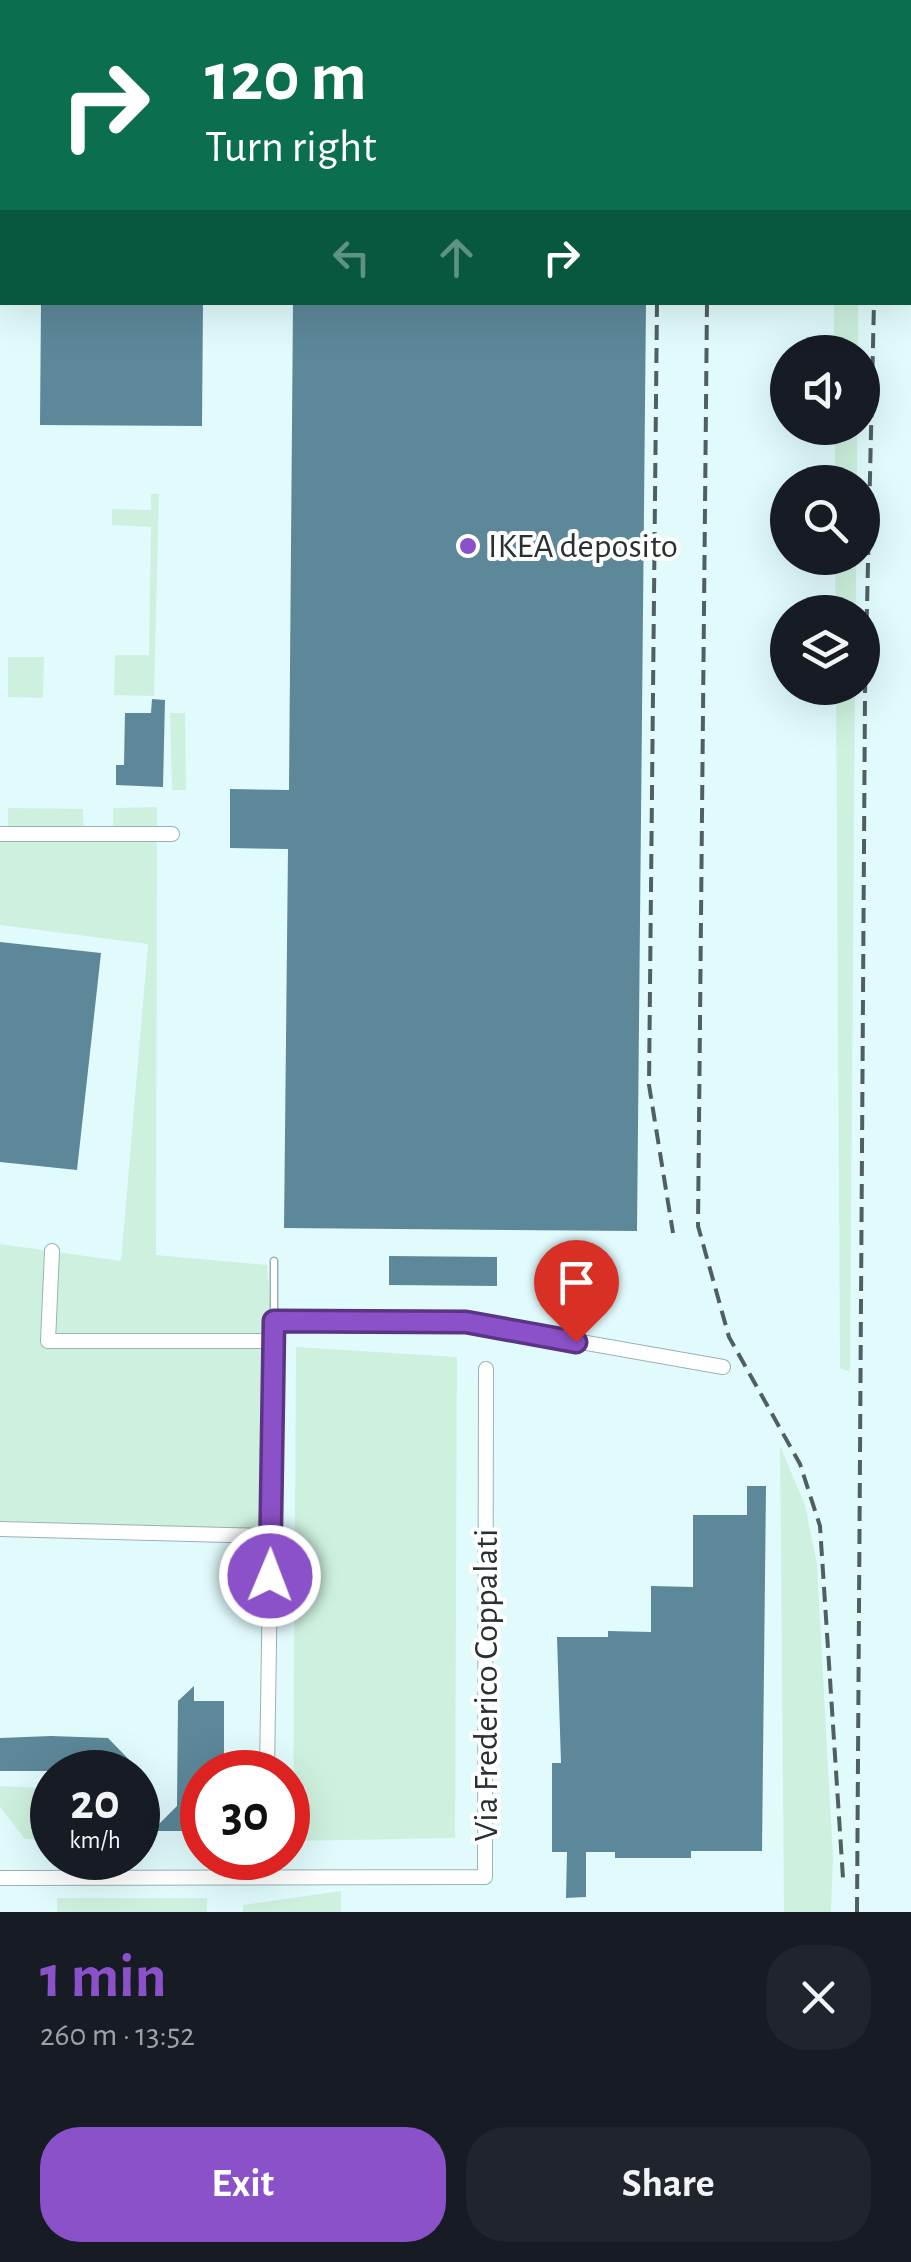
<!DOCTYPE html>
<html lang="en">
<head>
<meta charset="utf-8">
<style>
  body { margin:0; font-family:"Alegreya Sans",sans-serif; background:#20242c; color:#f1f3f6; height:100vh; display:flex; flex-direction:column; font-size:38px; white-space:nowrap }
  * { box-sizing:border-box; margin:0 }
  p { font-size:32px; color:#9ea1a6 }
  .icon { flex:none; width:55px; height:55px; fill:none; stroke:currentColor; stroke-width:2; stroke-linecap:round; stroke-linejoin:round }
  .map { position:relative; height:1912px; overflow:hidden }
  .drawer { display:flex; flex-direction:column; background:#171b24; flex:1 }
  .drawer>* { flex:none }
  .top-card { position:absolute; left:0px; top:0px; width:912px; height:305px; box-shadow:0 10px 40px #0002; background:#0b6e4f; color:#fff; overflow:hidden }
  .controls { position:absolute; left:770px; top:335px; display:grid; gap:20px }
  .controls a { display:grid; place-items:center; width:110px; height:110px; border-radius:50%; background:#171b24; box-shadow:0 10px 40px #0002; font-size:50px }
  .speed { position:absolute; left:30px; top:1750px; display:flex; gap:20px; font-size:50px; font-weight:700; text-align:center }
  .speed>* { display:grid; place-content:center; width:130px; height:130px; border-radius:50%; background:#171b24; box-shadow:0 10px 40px #0002; line-height:1 }
  .speed small { font-size:25px; font-weight:400 }
  .speed .limit { border:15px solid #d22; background:#fff; color:#111 }
  .pin { position:absolute; display:grid; place-items:center; width:85px; height:85px; color:#fff; margin:-102px -42px; border-radius:50% 50% 50% 0; rotate:-45deg; box-shadow:0 0 10px #0007 }
  .pin .icon { rotate:45deg }
  .me { position:absolute; width:110px; margin:-55px; rotate:1deg; stroke-linejoin:round; filter:drop-shadow(0 0 8px #0008) }
  .turn { display:flex; align-items:center; gap:35px; height:210px; padding:0 40px; font-size:45px }
  .turn .icon { width:130px; height:130px; stroke-width:2.5 }
  .turn b { display:block; font-size:70px; line-height:85px }
  .lanes { display:flex; align-items:center; height:95px; padding:0 40px; background:#0003; justify-content:center; gap:50px; direction:ltr }
  .lanes .off { opacity:.35 }
  .round { display:grid; place-items:center; flex:none; width:105px; height:105px; border-radius:40px; background:#20242c }
  .head { display:flex; align-items:center; justify-content:space-between; height:170px; padding:0 40px }
  h1 { font-size:60px; font-weight:600; line-height:75px; color:#8b51c8 }
  .cta { display:flex; gap:20px; margin-top:auto; padding:20px 40px }
  .cta a { flex:1; height:115px; border-radius:40px; background:#8b51c8; color:#fff; font-size:40px; font-weight:600; line-height:115px; text-align:center }
  .cta a+a { background:#20242c; color:#f1f3f6 }
  .map>svg:first-child { display:block }
  .green { fill:#cef1df }
  .building { fill:#5c8899 }
  .lines { fill:none; stroke-linecap:round; stroke-linejoin:round }
  .service-casing { stroke:#99b2b4; stroke-width:9 }
  .minor-casing { stroke:#99b2b4; stroke-width:16 }
  .service { stroke:#fff; stroke-width:6 }
  .minor { stroke:#fff; stroke-width:14 }
  .rail { stroke:#515f60; stroke-width:4; stroke-dasharray:15 8; stroke-linecap:butt }
  .route-casing { stroke:#5a3582; stroke-width:25 }
  .route { stroke:#8b51c8; stroke-width:18 }
  .poi-dot { fill:#8b51c8; stroke:#fff; stroke-width:4 }
  .labels { text-anchor:middle; dominant-baseline:central; stroke-width:8; stroke-linejoin:round; paint-order:stroke }
  .poi-label { font-size:35px; fill:#273132; stroke:#fff; text-anchor:start }
  .street-label { font-size:35px; fill:#273132; stroke:#fff }
</style>
</head>
<body>
<div class="map">
<svg width="911" height="1912" viewBox="0 0 911 1912">
  <rect width="100%" height="100%" fill="#e1fbfd"/>
  <!-- green -->
  <g class="green">
    <rect x="834" y="303" width="24" height="49"/>
    <rect x="835" y="428" width="22" height="54"/>
    <polygon points="151,494 159,494 154,696 114,695 115,655 149,655 151,527 112,525 112,509 151,510"/>
    <polygon points="835,558 856,558 856,612 836,612"/>
    <polygon points="8,657 44,657 43,698 8,697"/>
    <polygon points="836,688 855,688 850,1372 840,1368"/>
    <polygon points="170,713 185,713 186,790 172,790"/>
    <polygon points="157,807 156,1255 267,1265 272,1320 271,1531 0,1524 0,1244 121,1261 148,944 0,925 0,834 8,834 8,808 83,809 84,834 113,834 113,808"/>
    <polygon points="296,1347 457,1357 455,1838 293,1841"/>
    <polygon points="780,1446 805,1505 817,1564 833,1858 831,1912 784,1912"/>
    <polygon points="0,1786 43,1788 52,1798 52,1840 25,1839 0,1807"/>
    <polygon points="341,1891 341,1912 243,1912 243,1905"/>
    <rect x="57" y="1898" width="150" height="14"/>
  </g>
  <!-- building -->
  <g class="building">
    <polygon points="41,302 203,302 202,426 40,425"/>
    <polygon points="293,302 646,302 637,1231 284,1228 288,849 230,848 230,789 289,790"/>
    <polygon points="152,699 165,700 163,787 116,785 116,765 124,765 125,713 151,713"/>
    <polygon points="0,942 101,953 77,1170 0,1162"/>
    <polygon points="389,1256 497,1257 497,1286 389,1285"/>
    <polygon points="747,1486 766,1486 762,1851 691,1851 691,1858 615,1858 615,1852 586,1852 586,1897 566,1898 567,1852 552,1852 552,1763 561,1763 557,1637 608,1637 608,1631 651,1632 651,1586 693,1587 693,1515 747,1515"/>
    <polygon points="194,1686 194,1701 224,1701 224,1772 202,1772 202,1831 152,1831 177,1806 178,1701"/>
    <polygon points="51,1736 108,1738 141,1772 50,1776 47,1771 0,1771 0,1738"/>
  </g>
  <g class="lines">
    <!-- service casing -->
    <g class="service-casing">
      <g id="service">
        <polyline points="20,2 20,0"/>
        <polyline points="274,1320 274,1261"/>
      </g>
    </g>
    <!-- minor casing -->
    <g class="minor-casing">
      <g id="minor">
        <polyline points="190,2 190,0"/>
        <polyline points="0,834 172,834"/>
        <polyline points="52,1251 48,1341 273,1341"/>
        <polyline points="0,1529 270,1536"/>
        <polyline points="267,1772 274,1321 467,1322 723,1367"/>
        <polyline points="266,1877 266,1858"/>
        <polyline points="0,1878 485,1877 486,1369"/>
      </g>
    </g>
    <!-- service -->
    <use href="#service" class="service"/>
    <!-- minor -->
    <use href="#minor" class="minor"/>
    <!-- rail -->
    <g class="rail">
      <polyline points="709,2 709,0"/>
      <polyline points="890,2 890,0"/>
      <polyline points="657,302 649,1085 673,1233"/>
      <polyline points="707,302 698,1226 729,1337 800,1464 820,1526 843,1878"/>
      <polyline points="857,1912 865,694 874,302"/>
    </g>
  </g>
  <g class="lines">
    <!-- route casing -->
    <g class="route-casing">
      <polyline id="route" points="270,1576 274,1321 466,1322 576,1342"/>
    </g>
    <!-- route -->
    <use href="#route" class="route"/>
  </g>
  <!-- markers -->
  <circle class="poi-dot" cx="468" cy="546" r="10"/>
  <g class="labels">
    <!-- poi labels -->
    <g class="poi-label">
      <text x="488" y="546">IKEA deposito</text>
    </g>
    <!-- street labels -->
    <g class="street-label">
      <text transform="translate(486 1685) rotate(-90)">Via Frederico Coppalati</text>
    </g>
  </g>
</svg>
<div class="controls">
<a><svg class="icon" aria-label="sound" viewBox="0 0 24 24"><path d="M4 9h4l5-4v14l-5-4H4zM17 9q2 3 0 6"/></svg></a>
<a><svg class="icon" aria-label="search" viewBox="0 0 24 24"><circle cx="10" cy="10" r="6"/><path d="M15 15l6 6"/></svg></a>
<a><svg class="icon" aria-label="layers" viewBox="0 0 24 24"><path d="M12 4l9 5-9 5-9-5zM3 14l9 5 9-5"/></svg></a>
</div>
<div class="speed"><div>20<small>km/h</small></div><div class="limit">30</div></div>
<div class="pin" style="left:576px;top:1342px;background:#d93025"><svg class="icon" aria-label="arrive" viewBox="0 0 24 24"><path d="M6 21V4h12l-3 4 3 4H6"/></svg></div>
<svg class="me" style="left:270px;top:1576px" viewBox="-20 -20 40 40"><circle r="17" fill="#8b51c8" stroke="#fff" stroke-width="3"/><path d="M0-11L8 9 0 5-8 9z" fill="#fff"/></svg>
<div class="top-card">
<div class="turn"><svg class="icon" aria-label="right" viewBox="0 0 24 24"><path d="M7 20v-9h11M14 6l5 5-5 5"/></svg><div><b>120 m</b>Turn right</div></div>
<div class="lanes"><svg class="icon off" aria-label="left" viewBox="0 0 24 24"><path d="M17 20v-9H6M10 6l-5 5 5 5"/></svg><svg class="icon off" aria-label="ahead" viewBox="0 0 24 24"><path d="M12 20V5M6 11l6-6 6 6"/></svg><svg class="icon" aria-label="right" viewBox="0 0 24 24"><path d="M7 20v-9h11M14 6l5 5-5 5"/></svg></div>
</div>
</div>
<section class="drawer">
<div class="head"><div><h1>1 min</h1><p>260 m · 13:52</p></div><a class="round"><svg class="icon" aria-label="close" viewBox="0 0 24 24"><path d="M6 6l12 12M18 6L6 18"/></svg></a></div>
<div class="cta"><a>Exit</a><a>Share</a></div>
</section>
</body>
</html>
